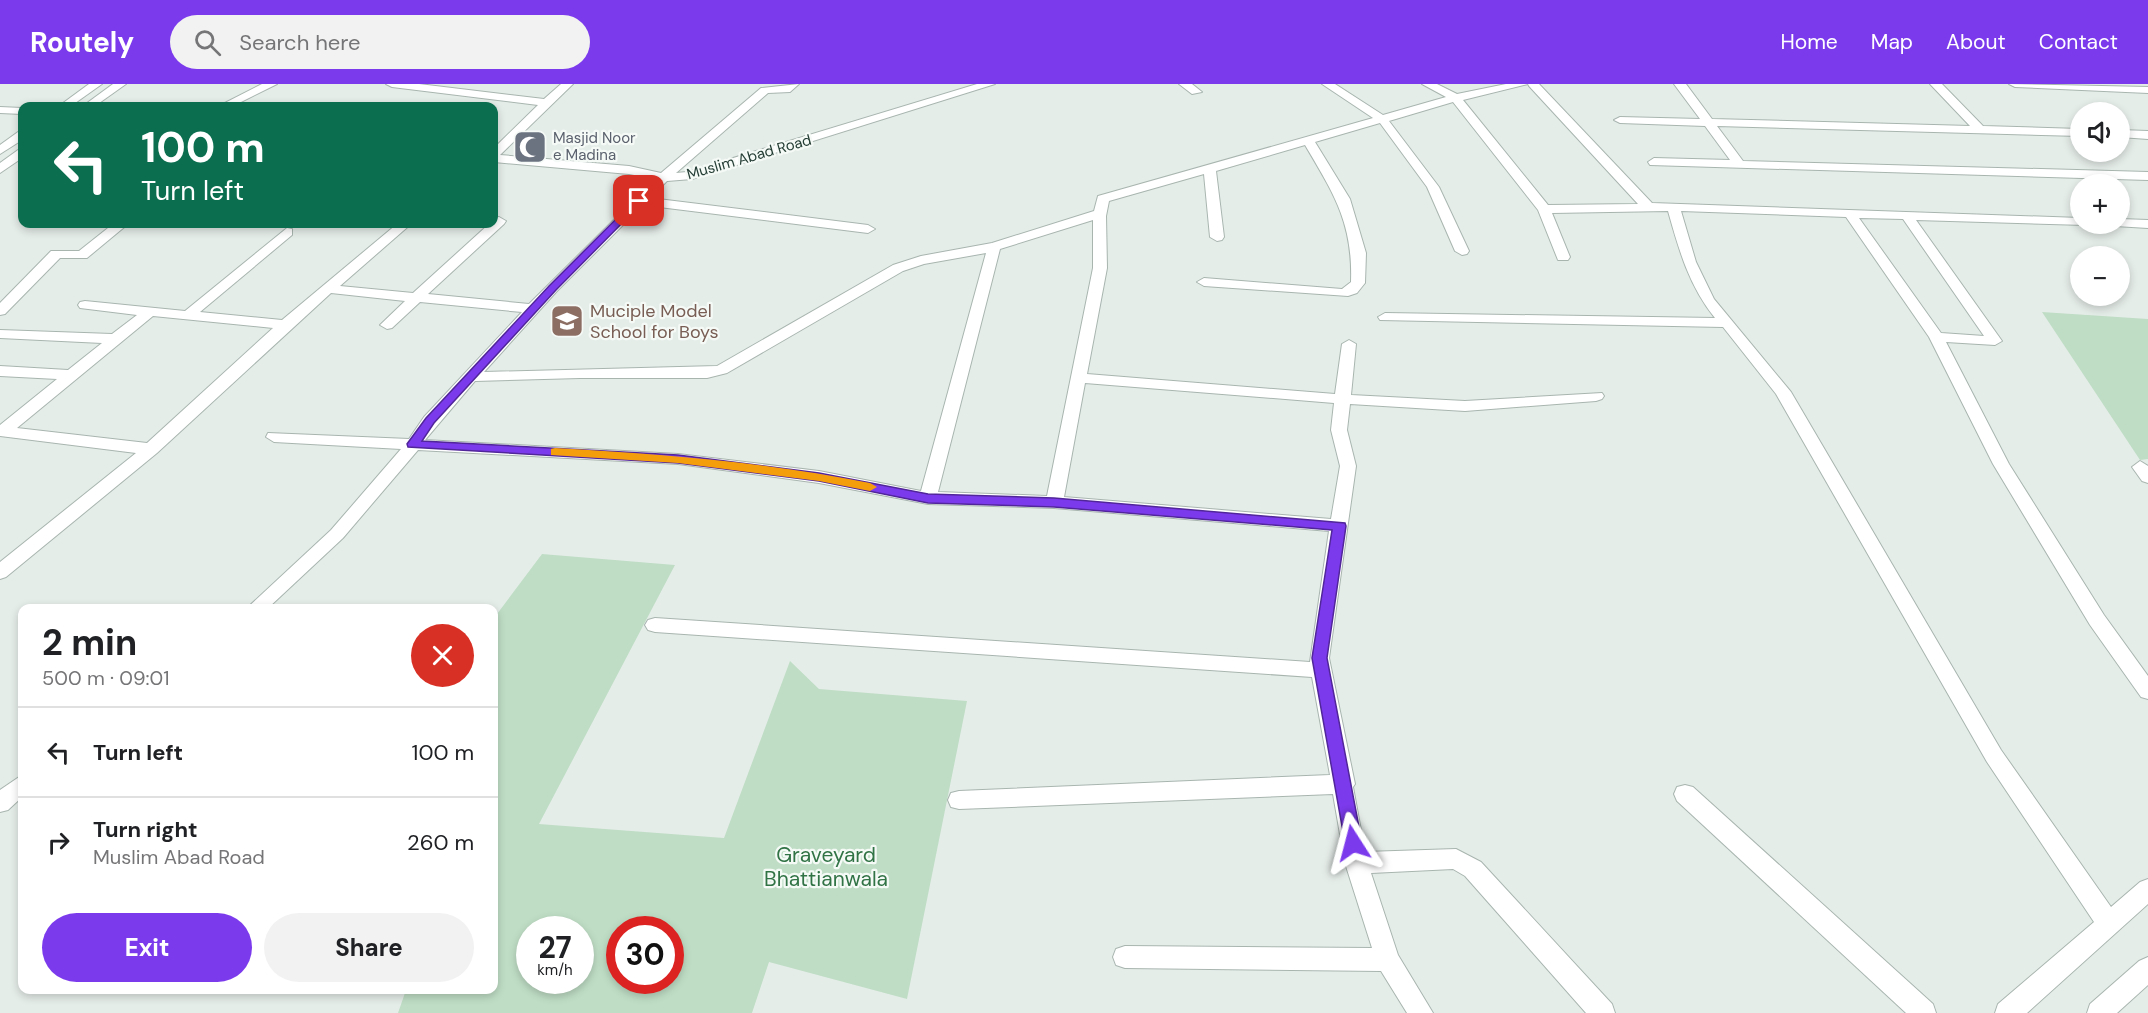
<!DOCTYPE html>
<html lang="en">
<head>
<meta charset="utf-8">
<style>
  body { margin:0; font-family:"DM Sans",sans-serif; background:#f2f2f2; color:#202124; height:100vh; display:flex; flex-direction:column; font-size:22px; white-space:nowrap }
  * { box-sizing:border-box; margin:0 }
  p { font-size:20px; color:#757577 }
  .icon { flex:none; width:33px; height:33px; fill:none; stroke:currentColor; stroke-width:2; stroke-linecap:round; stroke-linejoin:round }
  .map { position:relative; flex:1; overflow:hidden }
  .sheet { position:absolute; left:18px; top:520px; width:480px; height:390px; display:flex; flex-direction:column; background:#fff; border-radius:12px; box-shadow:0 3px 9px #0003 }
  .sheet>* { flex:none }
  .hud { position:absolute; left:18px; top:18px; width:480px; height:126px; border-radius:12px; box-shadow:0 3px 9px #0003; background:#0b6e4f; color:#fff; overflow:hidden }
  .controls { position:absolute; left:2070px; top:18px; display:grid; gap:12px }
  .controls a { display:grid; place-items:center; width:60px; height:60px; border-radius:50%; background:#fff; box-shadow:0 3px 9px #0003; font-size:30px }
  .speed { position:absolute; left:516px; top:832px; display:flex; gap:12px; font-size:30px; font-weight:700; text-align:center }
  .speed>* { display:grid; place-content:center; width:78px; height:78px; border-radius:50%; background:#fff; box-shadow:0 3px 9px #0003; line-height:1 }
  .speed small { font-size:15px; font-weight:400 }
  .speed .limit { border:9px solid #d22; background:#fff; color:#111 }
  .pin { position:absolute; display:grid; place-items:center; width:51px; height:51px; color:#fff; margin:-26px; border-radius:12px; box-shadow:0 3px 9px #0006 }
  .me { position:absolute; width:66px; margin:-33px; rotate:351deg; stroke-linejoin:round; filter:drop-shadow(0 0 4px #0008) }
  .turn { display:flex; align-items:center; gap:21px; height:126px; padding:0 24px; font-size:27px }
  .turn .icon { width:78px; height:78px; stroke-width:2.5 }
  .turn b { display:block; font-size:42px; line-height:51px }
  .round { display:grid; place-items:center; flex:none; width:63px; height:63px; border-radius:32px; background:#f2f2f2 }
  .summary { display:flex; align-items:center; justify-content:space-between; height:102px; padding:0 24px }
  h1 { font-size:36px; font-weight:700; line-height:45px }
  .cta { display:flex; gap:12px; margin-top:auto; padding:12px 24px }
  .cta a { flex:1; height:69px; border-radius:36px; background:#7c3aed; color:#fff; font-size:24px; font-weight:700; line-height:69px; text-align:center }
  .cta a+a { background:#f2f2f2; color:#202124 }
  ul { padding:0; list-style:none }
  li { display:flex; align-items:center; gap:18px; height:90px; padding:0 24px; border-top:2px solid #e0e0e0 }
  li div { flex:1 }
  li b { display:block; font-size:22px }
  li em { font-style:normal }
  header { display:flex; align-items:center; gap:36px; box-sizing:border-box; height:84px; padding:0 30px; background:#7c3aed; color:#fff }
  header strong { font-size:28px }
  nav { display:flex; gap:33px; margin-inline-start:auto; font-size:21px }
  .search { width:420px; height:54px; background:#f2f2f2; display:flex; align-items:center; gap:15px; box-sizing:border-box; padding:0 21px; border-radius:33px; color:#757577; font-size:22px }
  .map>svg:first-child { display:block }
  .green { fill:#bfddc5; fill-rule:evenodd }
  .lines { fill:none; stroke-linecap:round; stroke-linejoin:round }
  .minor-casing { stroke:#a8b5af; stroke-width:2 }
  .minor { fill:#fff; fill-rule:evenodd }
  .route { fill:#7c3aed; stroke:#51269a; stroke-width:1.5 }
  .slow { fill:#f59e0b }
  .labels { text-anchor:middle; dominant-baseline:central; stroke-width:4.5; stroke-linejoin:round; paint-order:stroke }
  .far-worship-label { font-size:15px; fill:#5b616d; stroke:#f5faf7; text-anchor:start }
  .far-street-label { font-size:15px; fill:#253e35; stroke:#f5faf7 }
  .education-label { font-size:18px; fill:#785e54; stroke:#f5faf7; text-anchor:start }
  .near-park-label { font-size:21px; fill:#317345; stroke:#f5faf7 }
</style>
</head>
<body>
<header>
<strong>Routely</strong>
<div class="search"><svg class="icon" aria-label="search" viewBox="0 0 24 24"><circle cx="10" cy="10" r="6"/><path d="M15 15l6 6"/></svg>Search here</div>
<nav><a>Home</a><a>Map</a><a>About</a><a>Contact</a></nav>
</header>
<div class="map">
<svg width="2148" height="929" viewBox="0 0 2148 929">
  <rect width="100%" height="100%" fill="#e5ede9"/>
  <!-- green -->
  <g class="green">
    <polygon points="2042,228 2148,235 2148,375 2140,376"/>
    <path d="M542,470L675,481L539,740L724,754L790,577L819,605L967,617L907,915L769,878L752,929H398L406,906H494V534ZM530,846H580V897H530ZM620,846H670V897H620Z"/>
  </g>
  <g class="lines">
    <!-- minor casing -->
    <g class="minor-casing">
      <g id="minor">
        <polygon points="89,0 102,0 71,22 59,22"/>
        <polygon points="113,0 126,0 95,22 83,22"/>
        <polygon points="262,0 277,0 233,22 219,22"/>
        <path d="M386,0H419L544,15L561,0H573L500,71L629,82L661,89L761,4L799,0L790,8L768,9L676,89L687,88L977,0H995L692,95L667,97L650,114L868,141L875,145L868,149L643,121L557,207L484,288L717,282L893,181L921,172L992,159L1094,127L1098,112L1373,34L1322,0H1335L1383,31L1446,13L1422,0H1437L1457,10L1506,0H1539L1652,119L2080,134V140L2085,141L1916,136L2002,257L1995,261L1946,258L2009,380L2104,531L2148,592V615L2141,613L2090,541L1993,380L1929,253L1846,133L1681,127L1696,178L1714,215L1791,308L2001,666L2111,823L2140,798L2148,795V820L2027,929H1995L1998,920L2094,838L1987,678L1776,310L1723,243L1380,236L1378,233L1385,229L1715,234C1689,202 1679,166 1668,127L1552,129L1570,173L1568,176H1558L1538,126L1453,18L1389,37L1439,103L1469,167L1467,170L1462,171L1455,167L1427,103L1380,39L1315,58L1350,115L1366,169L1365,199L1357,209L1348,212L1204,202L1197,198L1204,194L1342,205L1351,198C1353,139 1334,110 1305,61L1216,87L1224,153L1222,156L1217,157L1210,153L1204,90L1109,117L1106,132L1107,184L1087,290L1335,310L1342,260L1349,256L1356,260L1351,311L1465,317L1602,309L1604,312L1602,315L1596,317L1465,327L1350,320L1347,346L1356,382L1329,574L1355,700L1353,703L1365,768L1456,765L1481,778L1612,920L1615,929H1586L1465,792L1453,785L1371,789L1398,871L1433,929H1407L1381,887L1125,884L1116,881L1113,873L1116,865L1125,862L1372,864L1345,779L1333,710L959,725L951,723L948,716L951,709L959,707L1330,691L1312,593L655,548L648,546L645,541L648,536L655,534L1310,578L1329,447L1054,424L928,420L819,399L678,380L418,366L343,454L267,525H246L331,446L401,365L274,358L266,353L268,349L409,355L424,333L522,228L420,218L392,244L387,245L380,241L405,217L331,209L157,369L6,493L0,495V478L136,369L0,352V341L57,295L0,292V282L68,286L102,259L0,254V246L112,250L137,231L80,224L78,221L80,218L85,217L185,227L287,144L292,145V151L200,228L282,236L397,140H411L340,202L413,209L489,140H494V134L499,133L506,137L504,140L428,210L529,220L655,95L629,90L494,78V64L538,21L392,3ZM1528,0L1529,2L1638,120L1548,121L1463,16ZM1859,134L1903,135L1984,252L1941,249ZM1093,136V184L1047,412L938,408L1000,165ZM986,169L921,407L819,387L678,370L425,356L475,297L580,294H707L727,289L903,187L924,180ZM153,232L273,244L147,359L17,344ZM1085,299L1334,319L1331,346L1340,382L1331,435L1064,413Z"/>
        <polygon points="1179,0 1192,0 1202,8 1192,10"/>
        <polygon points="1674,0 1686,0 1712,35 1970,42 1930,0 1942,0 1983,42 2080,45 2080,52 1717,42 1743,77 2148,88 2148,96 1650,81 1648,78 1654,74 1730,76 1705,42 1620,39 1614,36 1620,33 1700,35"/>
        <polygon points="2009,0 2148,3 2148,9 2015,3"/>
        <polygon points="0,23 22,24 22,30 0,29"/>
        <polygon points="2120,46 2148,47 2148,55 2120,53"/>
        <polygon points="18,48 22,48 22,56 0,70 0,61"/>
        <polygon points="18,66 22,66 22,74 0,89 0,79"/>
        <polygon points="2120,135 2148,136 2148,144 2115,142 2114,140 2120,140"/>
        <polygon points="113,140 128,140 87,174 60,174 5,230 0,231 0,219 51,167 79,167"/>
        <polygon points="2140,377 2148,382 2148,399 2142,397 2132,383"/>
        <polygon points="22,691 22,713 8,726 0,728 0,706"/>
        <polygon points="1685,701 1693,703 1933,920 1936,929 1906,929 1677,717 1674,710 1677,703"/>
        <polygon points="2148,873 2148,901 2117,929 2087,929 2090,920 2139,877"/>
      </g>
    </g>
    <!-- minor -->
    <use href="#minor" class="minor"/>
  </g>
  <!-- route -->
  <polygon class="route" points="636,115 644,117 556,206 434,339 422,357 678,371 819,389 928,410 1054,414 1345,439 1346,442 1327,574 1362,759 1359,765 1353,767 1347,765 1345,759 1312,574 1332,446 1054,423 928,419 819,397 678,379 408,363 407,360 426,334 549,202"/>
  <!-- slow -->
  <path class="slow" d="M555,364C661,370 766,378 870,399L877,403L870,407L819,397L678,379L551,371V365Z"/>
  <!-- icons -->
  <defs>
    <g id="mosque-square" transform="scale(1.725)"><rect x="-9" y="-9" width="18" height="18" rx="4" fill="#6b7280" stroke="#f5faf7"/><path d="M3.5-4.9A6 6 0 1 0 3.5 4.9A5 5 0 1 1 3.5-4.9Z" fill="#fff"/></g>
    <g id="school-square" transform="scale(1.725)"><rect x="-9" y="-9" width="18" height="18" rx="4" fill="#8d6e63" stroke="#f5faf7"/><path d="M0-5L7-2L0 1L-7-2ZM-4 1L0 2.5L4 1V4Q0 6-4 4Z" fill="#fff"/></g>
  </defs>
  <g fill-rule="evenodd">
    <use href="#mosque-square" x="530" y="63"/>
    <use href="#school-square" x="567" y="237"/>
  </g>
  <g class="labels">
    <!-- far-worship labels -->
    <g class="far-worship-label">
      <text x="553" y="54">Masjid Noor<tspan x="553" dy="17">e Madina</tspan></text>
    </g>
    <!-- far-street labels -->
    <g class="far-street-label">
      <text transform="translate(749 73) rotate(-16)">Muslim Abad Road</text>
    </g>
    <!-- education labels -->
    <g class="education-label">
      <text x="590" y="227">Muciple Model<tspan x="590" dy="21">School for Boys</tspan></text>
    </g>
    <!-- near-park labels -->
    <g class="near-park-label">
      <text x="826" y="771">Graveyard<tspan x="826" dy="24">Bhattianwala</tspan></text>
    </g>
  </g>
</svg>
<div class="controls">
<a><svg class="icon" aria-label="sound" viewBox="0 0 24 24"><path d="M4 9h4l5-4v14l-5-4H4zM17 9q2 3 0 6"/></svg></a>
<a>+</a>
<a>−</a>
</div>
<div class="speed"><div>27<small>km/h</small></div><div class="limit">30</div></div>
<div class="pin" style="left:639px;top:117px;background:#d93025"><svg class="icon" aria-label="arrive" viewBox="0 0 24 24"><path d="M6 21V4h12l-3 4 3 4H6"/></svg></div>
<svg class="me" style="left:1353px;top:759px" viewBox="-20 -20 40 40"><path d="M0-17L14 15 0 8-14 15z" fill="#7c3aed" stroke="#fff" stroke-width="4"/></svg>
<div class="hud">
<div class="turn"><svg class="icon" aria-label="left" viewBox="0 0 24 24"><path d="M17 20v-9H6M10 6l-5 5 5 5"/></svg><div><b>100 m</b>Turn left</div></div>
</div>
<section class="sheet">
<div class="summary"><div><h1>2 min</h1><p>500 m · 09:01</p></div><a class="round" style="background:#d93025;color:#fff"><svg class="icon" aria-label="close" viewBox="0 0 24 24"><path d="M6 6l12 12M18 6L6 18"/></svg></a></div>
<ul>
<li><svg class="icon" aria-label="left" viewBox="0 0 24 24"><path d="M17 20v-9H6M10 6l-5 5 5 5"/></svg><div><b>Turn left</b></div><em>100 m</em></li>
<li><svg class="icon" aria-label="right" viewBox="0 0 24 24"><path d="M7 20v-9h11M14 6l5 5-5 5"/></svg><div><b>Turn right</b><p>Muslim Abad Road</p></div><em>260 m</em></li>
</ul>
<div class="cta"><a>Exit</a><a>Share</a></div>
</section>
</div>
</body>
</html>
